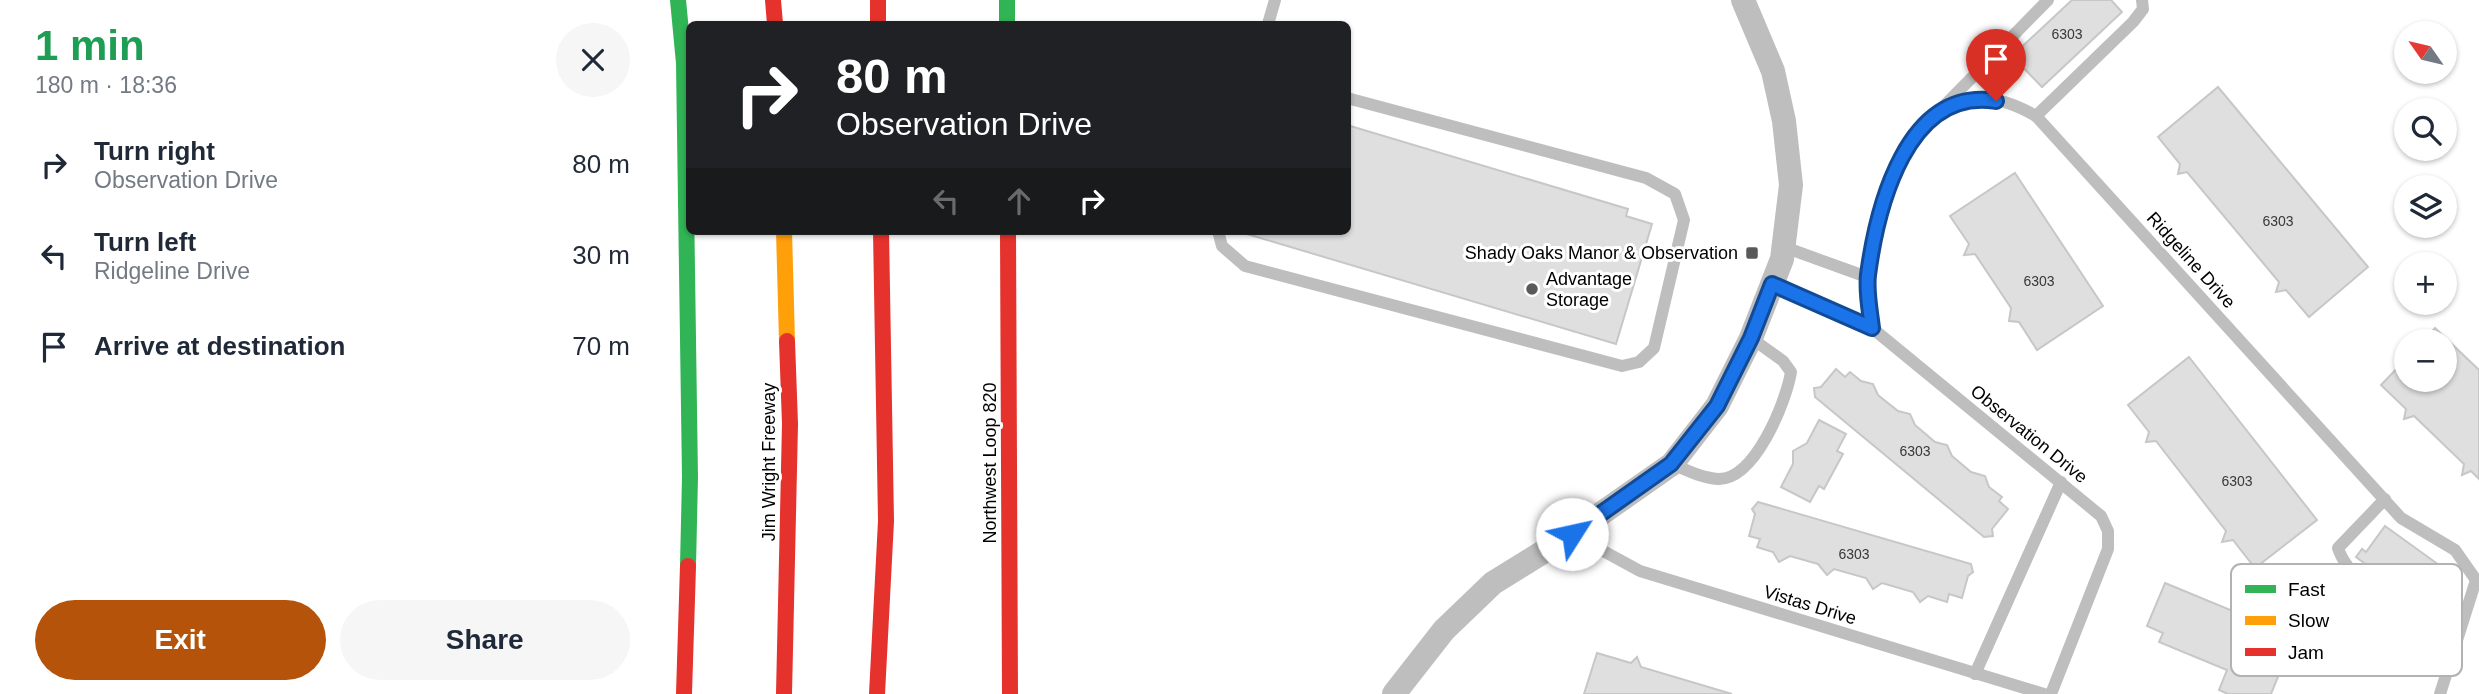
<!DOCTYPE html>
<html lang="en">
<head>
<meta charset="utf-8">
<style>
  body { margin:0; font-family:Helvetica,sans-serif; background:#f6f6f7; color:#1f2937; height:100vh; display:flex; flex-direction:column; font-size:26px; white-space:nowrap }
  * { box-sizing:border-box; margin:0 }
  p { font-size:23px; color:#747a83 }
  .icon { flex:none; width:38px; height:38px; fill:none; stroke:currentColor; stroke-width:2; stroke-linecap:round; stroke-linejoin:round }
  .map { position:relative; flex:1; overflow:hidden }
  .details { display:flex; flex-direction:column; background:#fff; width:665px }
  .details>* { flex:none }
  .guide { position:absolute; left:21px; top:21px; width:665px; height:214px; border-radius:10px; box-shadow:0 2px 5px #0004; background:#202124; color:#fff; overflow:hidden }
  .needle { width:46px; rotate:304deg }
  .fabs { position:absolute; left:1729px; top:21px; display:grid; gap:14px }
  .fabs a { display:grid; place-items:center; width:63px; height:63px; border-radius:50%; background:#fff; box-shadow:0 2px 5px #0004; font-size:35px }
  .pin { position:absolute; display:grid; place-items:center; width:60px; height:60px; color:#fff; margin:-72px -30px; border-radius:50% 50% 50% 0; rotate:-45deg; box-shadow:0 0 7px #0007 }
  .pin .icon { rotate:45deg }
  .me { position:absolute; width:77px; margin:-38px; rotate:55deg; stroke-linejoin:round; filter:drop-shadow(0 0 5px #0008) }
  .turn { display:flex; align-items:center; gap:24px; height:147px; padding:0 35px; font-size:32px }
  .turn .icon { width:91px; height:91px; stroke-width:2.5 }
  .turn b { display:block; font-size:49px; line-height:60px }
  .lanes { display:flex; align-items:center; height:66px; padding:0 35px; background:#0003; justify-content:center; gap:35px; direction:ltr }
  .lanes .off { opacity:.35 }
  .round { display:grid; place-items:center; flex:none; width:74px; height:74px; border-radius:37px; background:#f6f6f7 }
  .headline { display:flex; align-items:center; justify-content:space-between; height:119px; padding:0 35px }
  h1 { font-size:42px; font-weight:700; line-height:52px; color:#1e9e55 }
  .action { display:flex; gap:14px; margin-top:auto; padding:14px 35px }
  .action a { flex:1; height:80px; border-radius:42px; background:#b45309; color:#fff; font-size:28px; font-weight:700; line-height:80px; text-align:center }
  .action a+a { background:#f6f6f7; color:#1f2937 }
  ul { padding:0; list-style:none }
  li { display:flex; align-items:center; gap:21px; height:91px; padding:0 35px }
  li div { flex:1 }
  li b { display:block; font-size:26px }
  li em { font-style:normal }
  main { display:flex; flex:1; min-height:0 }
  .map>svg:first-child { display:block }
  .building { fill:#dfdfdf; stroke:#c7c7c7; stroke-width:2 }
  .lines { fill:none; stroke-linecap:round; stroke-linejoin:round }
  .lane { stroke:#bebebe; stroke-width:12 }
  .street { stroke:#bebebe; stroke-width:24 }
  .fast { stroke:#30b455; stroke-width:16 }
  .slow { stroke:#ff9f0a; stroke-width:16 }
  .jam { stroke:#e5322d; stroke-width:16 }
  .route-casing { stroke:#114b97; stroke-width:18 }
  .route { stroke:#1a73e8; stroke-width:12 }
  .poi-dot { fill:#595959; stroke:#fff; stroke-width:2.5 }
  .labels { text-anchor:middle; dominant-baseline:central; stroke-width:6; stroke-linejoin:round; paint-order:stroke }
  .number-label { font-size:14px; fill:#383838 }
  .poi-label { font-size:18px; fill:#000; stroke:#fff; text-anchor:end }
  .street-label { font-size:18px; fill:#000; stroke:#fff }
  .key { fill:#fff; stroke:#b2b2b2; stroke-width:2 }
  .key-label { font-size:19px; fill:#000 }
</style>
</head>
<body>
<main>
<section class="details">
<div class="headline"><div><h1>1 min</h1><p>180 m · 18:36</p></div><a class="round"><svg class="icon" aria-label="close" viewBox="0 0 24 24"><path d="M6 6l12 12M18 6L6 18"/></svg></a></div>
<ul>
<li><svg class="icon" aria-label="right" viewBox="0 0 24 24"><path d="M7 20v-9h11M14 6l5 5-5 5"/></svg><div><b>Turn right</b><p>Observation Drive</p></div><em>80 m</em></li>
<li><svg class="icon" aria-label="left" viewBox="0 0 24 24"><path d="M17 20v-9H6M10 6l-5 5 5 5"/></svg><div><b>Turn left</b><p>Ridgeline Drive</p></div><em>30 m</em></li>
<li><svg class="icon" aria-label="arrive" viewBox="0 0 24 24"><path d="M6 21V4h12l-3 4 3 4H6"/></svg><div><b>Arrive at destination</b></div><em>70 m</em></li>
</ul>
<div class="action"><a>Exit</a><a>Share</a></div>
</section>
<div class="map">
<svg width="1814" height="694" viewBox="0 0 1814 694">
  <rect width="100%" height="100%" fill="#fff"/>
  <!-- building -->
  <g class="building">
    <polygon points="1407,0 1446,0 1457,12 1377,87 1347,56"/>
    <polygon points="1553,87 1703,267 1644,317 1621,290 1611,292 1614,282 1522,172 1513,174 1515,164 1493,137"/>
    <polygon points="682,125 963,209 961,216 987,224 951,344 582,234 583,231 682,231"/>
    <polygon points="1350,173 1438,306 1372,350 1354,322 1344,321 1346,308 1310,254 1299,255 1304,244 1285,216"/>
    <polygon points="1770,328 1814,370 1814,479 1806,471 1797,475 1799,464 1749,416 1739,419 1741,409 1716,385 1741,359 1741,380 1780,380 1780,341 1758,341"/>
    <polygon points="1524,357 1652,520 1590,568 1568,540 1557,542 1561,531 1491,441 1481,442 1484,432 1463,405"/>
    <polygon points="1171,369 1180,377 1185,372 1196,381 1208,384 1213,395 1233,411 1245,414 1250,425 1270,442 1282,445 1287,456 1306,472 1320,476 1324,487 1337,497 1334,501 1343,509 1327,529 1328,536 1319,537 1150,397 1149,388 1156,387"/>
    <polygon points="1154,420 1181,434 1172,451 1178,454 1159,489 1154,486 1145,502 1116,487 1128,464 1128,451 1142,443"/>
    <polygon points="1093,502 1306,564 1308,572 1303,576 1297,598 1284,594 1282,602 1263,596 1255,602 1248,592 1217,583 1208,589 1201,578 1169,569 1162,575 1153,564 1125,556 1114,562 1108,552 1092,547 1095,539 1084,536 1090,514 1087,509"/>
    <polygon points="1720,526 1792,578 1781,595 1790,601 1776,620 1691,557 1697,549 1701,552"/>
    <polygon points="1500,583 1582,617 1593,592 1639,612 1622,653 1635,658 1629,673 1617,667 1606,694 1563,694 1554,690 1562,670 1494,642 1498,633 1482,626"/>
    <polygon points="932,653 966,663 972,657 976,667 1067,694 919,694"/>
  </g>
  <g class="lines">
    <!-- lane -->
    <g class="lane">
      <polyline points="603,24 610,0"/>
      <polyline points="1279,106 1383,0"/>
      <polyline points="1371,116 1468,22 1478,9 1477,0"/>
      <polyline points="553,231 557,246 580,266 957,366 974,362 989,348 1019,220 1010,194 981,178 682,98"/>
      <polyline points="1119,247 1202,277"/>
      <polyline points="1107,284 1207,328 1436,516 1443,531 1443,549 1386,694"/>
      <path d="M1207,328C1205,311 1201,292 1203,275C1214,188 1259,50 1371,116L1736,518L1790,550L1811,580L1775,694"/>
      <path d="M1007,464C1021,470 1037,478 1053,479C1090,480 1121,402 1126,372L1118,361L1086,338"/>
      <path d="M1720,499L1673,548C1685,587 1756,625 1789,648"/>
      <polyline points="907,534 975,571 1379,694"/>
      <polyline points="1310,674 1396,482"/>
    </g>
    <!-- street -->
    <polyline class="street" points="729,694 779,630 828,583 907,534 1007,464 1052,406 1086,338 1117,259 1126,185 1119,121 1108,71 1078,0"/>
    <!-- fast -->
    <g class="fast">
      <polyline points="13,0 19,63 25,477 23,566"/>
      <polyline points="342,0 342,24"/>
    </g>
    <!-- slow -->
    <polyline class="slow" points="119,231 122,341"/>
    <!-- jam -->
    <g class="jam">
      <polyline points="108,0 110,24"/>
      <polyline points="213,0 213,24"/>
      <polyline points="343,231 345,694"/>
      <polyline points="19,694 23,566"/>
      <polyline points="119,694 125,424 122,341"/>
      <polyline points="212,694 221,521 216,231"/>
    </g>
  </g>
  <g class="lines">
    <!-- route casing -->
    <g class="route-casing">
      <path id="route" d="M907,534L1006,464L1052,406L1086,338L1107,284L1207,328C1205,311 1201,292 1203,275C1212,207 1242,86 1331,101"/>
    </g>
    <!-- route -->
    <use href="#route" class="route"/>
  </g>
  <!-- markers -->
  <g class="poi-dot">
    <rect x="1080" y="246" width="14" height="14" rx="3.5"/>
    <circle cx="867" cy="289" r="7"/>
  </g>
  <g class="labels">
    <!-- number labels -->
    <g class="number-label">
      <text x="1402" y="34">6303</text>
      <text x="1613" y="221">6303</text>
      <text x="1374" y="281">6303</text>
      <text x="1250" y="451">6303</text>
      <text x="1572" y="481">6303</text>
      <text x="1189" y="554">6303</text>
    </g>
    <!-- poi labels -->
    <g class="poi-label">
      <text x="1073" y="253">Shady Oaks Manor &amp; Observation</text>
      <text x="881" y="279" text-anchor="start">Advantage<tspan x="881" dy="21">Storage</tspan></text>
    </g>
    <!-- street labels -->
    <g class="street-label">
      <text transform="translate(1526 260) rotate(48)">Ridgeline Drive</text>
      <text transform="translate(1364 434) rotate(39)">Observation Drive</text>
      <text transform="translate(104 462) rotate(-90)">Jim Wright Freeway</text>
      <text transform="translate(325 463) rotate(-90)">Northwest Loop 820</text>
      <text transform="translate(1145 605) rotate(17)">Vistas Drive</text>
    </g>
  </g>
  <!-- legend -->
  <rect x="1566" y="564" width="231" height="112" rx="10" class="key"/>
  <rect x="1580" y="585" width="31" height="8" fill="#30b455"/>
  <rect x="1580" y="616" width="31" height="9" fill="#ff9f0a"/>
  <rect x="1580" y="648" width="31" height="8" fill="#e5322d"/>
  <g class="key-label">
    <text x="1623" y="596">Fast</text>
    <text x="1623" y="627">Slow</text>
    <text x="1623" y="659">Jam</text>
  </g>
</svg>
<div class="fabs">
<a><svg class="needle" viewBox="-14 -14 28 28"><path d="M0-13l5 13h-10z" fill="#e53935"/><path d="M0 13l5-13h-10z" fill="#747a83"/></svg></a>
<a><svg class="icon" aria-label="search" viewBox="0 0 24 24"><circle cx="10" cy="10" r="6"/><path d="M15 15l6 6"/></svg></a>
<a><svg class="icon" aria-label="layers" viewBox="0 0 24 24"><path d="M12 4l9 5-9 5-9-5zM3 14l9 5 9-5"/></svg></a>
<a>+</a>
<a>−</a>
</div>
<div class="pin" style="left:1331px;top:101px;background:#d93025"><svg class="icon" aria-label="arrive" viewBox="0 0 24 24"><path d="M6 21V4h12l-3 4 3 4H6"/></svg></div>
<svg class="me" style="left:907px;top:534px" viewBox="-20 -20 40 40"><circle r="19" fill="#fff"/><path d="M0-13L10 11 0 6-10 11z" fill="#1a73e8"/></svg>
<div class="guide">
<div class="turn"><svg class="icon" aria-label="right" viewBox="0 0 24 24"><path d="M7 20v-9h11M14 6l5 5-5 5"/></svg><div><b>80 m</b>Observation Drive</div></div>
<div class="lanes"><svg class="icon off" aria-label="left" viewBox="0 0 24 24"><path d="M17 20v-9H6M10 6l-5 5 5 5"/></svg><svg class="icon off" aria-label="ahead" viewBox="0 0 24 24"><path d="M12 20V5M6 11l6-6 6 6"/></svg><svg class="icon" aria-label="right" viewBox="0 0 24 24"><path d="M7 20v-9h11M14 6l5 5-5 5"/></svg></div>
</div>
</div>
</main>
</body>
</html>
